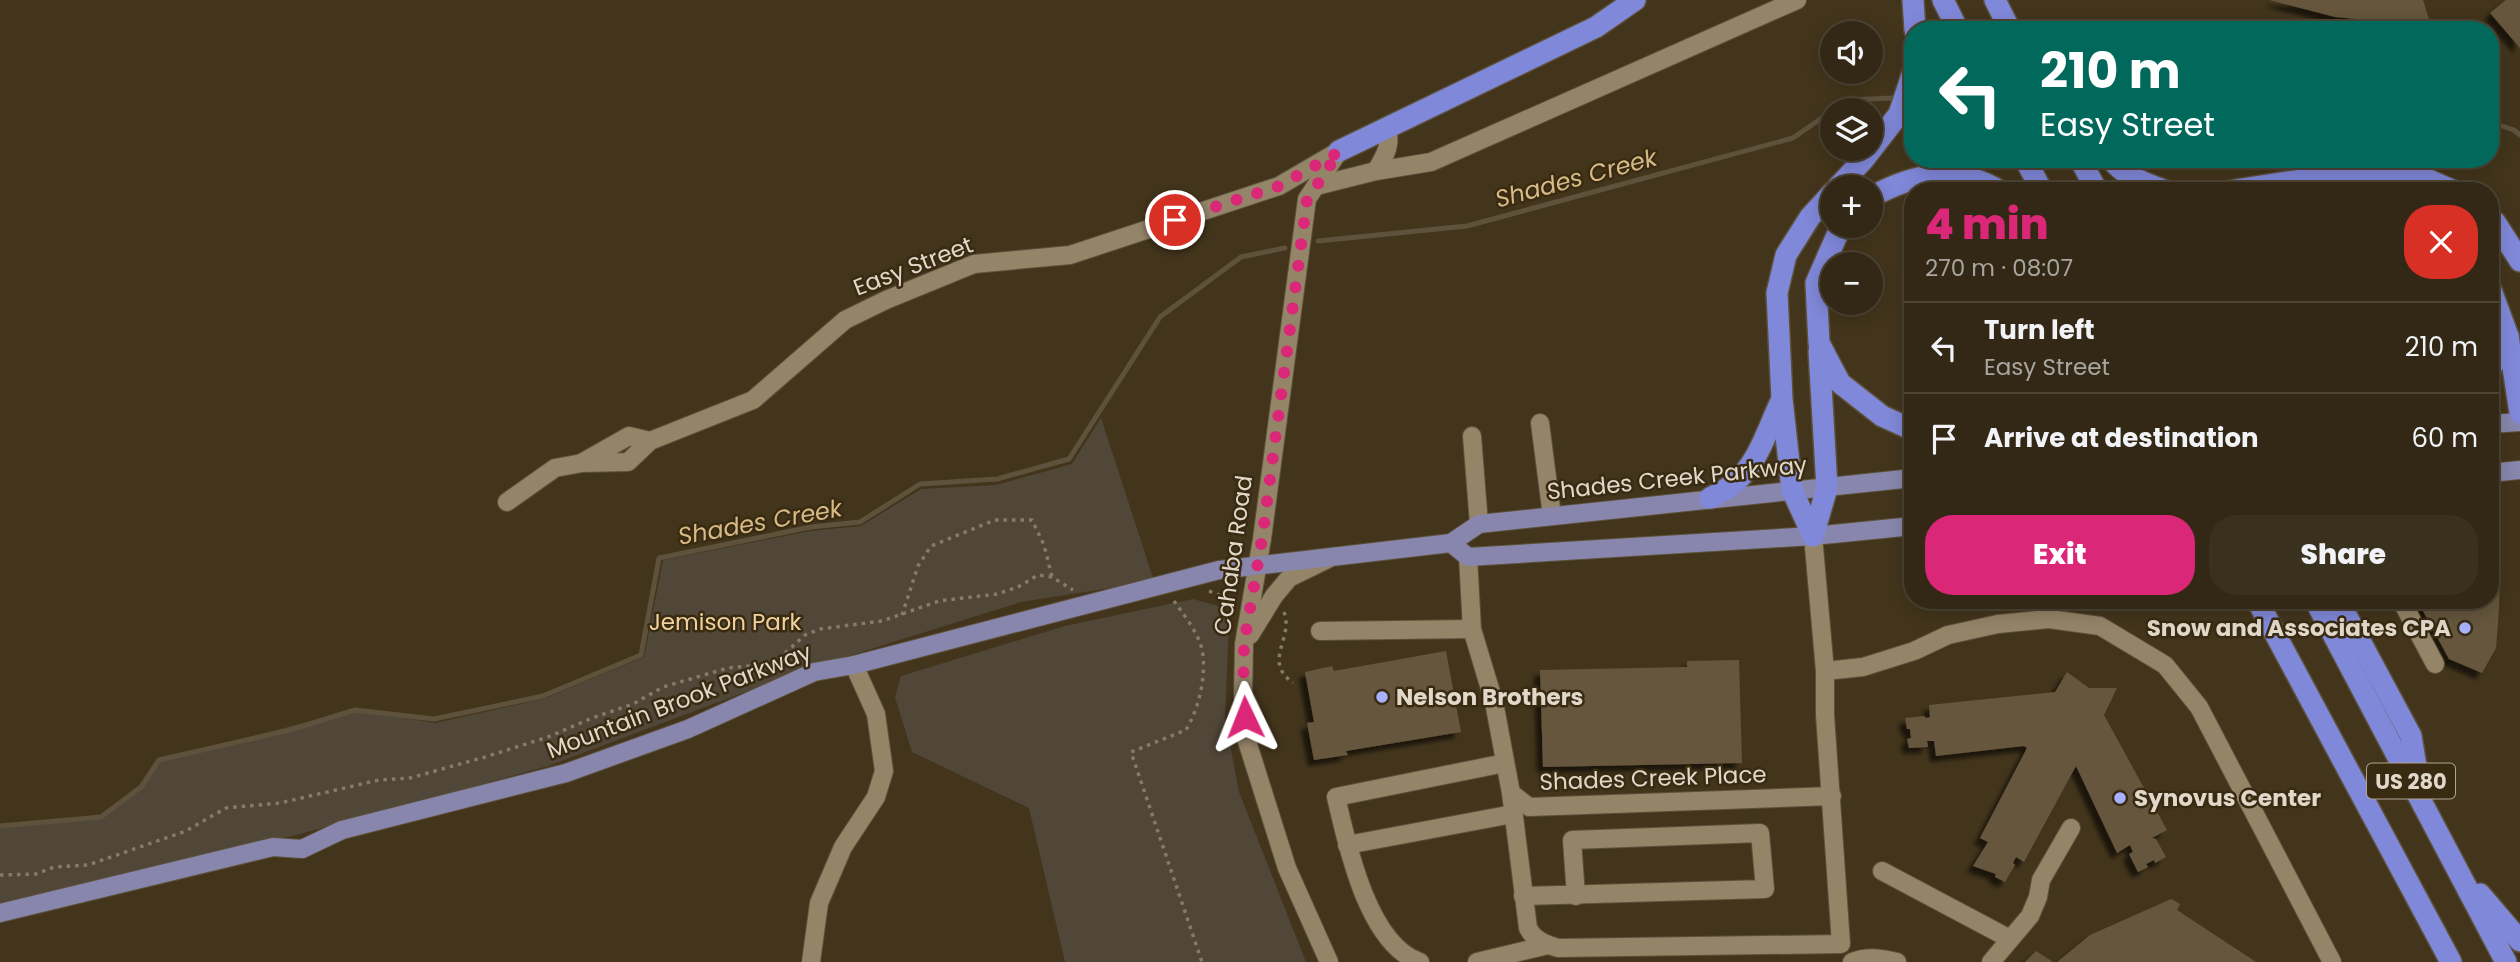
<!DOCTYPE html>
<html lang="en">
<head>
<meta charset="utf-8">
<style>
  body { margin:0; font-family:Poppins,sans-serif; background:#3a301e; color:#f1f3f6; height:100vh; display:flex; flex-direction:column; font-size:26px; white-space:nowrap }
  * { box-sizing:border-box; margin:0 }
  p { font-size:23px; color:#a8a6a0 }
  .icon { flex:none; width:38px; height:38px; fill:none; stroke:currentColor; stroke-width:2; stroke-linecap:round; stroke-linejoin:round }
  .map { position:relative; flex:1; overflow:hidden }
  .side { position:absolute; left:1904px; top:182px; width:595px; height:427px; display:flex; flex-direction:column; background:#322815; border-radius:28px; box-shadow:0 4px 18px #0003,0 0 0 2px #4d4434 }
  .side>* { flex:none }
  .hud { position:absolute; left:1904px; top:21px; width:595px; height:147px; border-radius:28px; box-shadow:0 4px 18px #0003,0 0 0 2px #4d4434; background:#00695c; color:#fff; overflow:hidden }
  .buttons { position:absolute; left:1820px; top:21px; display:grid; gap:14px }
  .buttons a { display:grid; place-items:center; width:63px; height:63px; border-radius:50%; background:#322815; box-shadow:0 4px 18px #0003,0 0 0 2px #4d4434; font-size:35px }
  .pin { position:absolute; display:grid; place-items:center; width:60px; height:60px; color:#fff; margin:-30px; border:4px solid #fff; border-radius:50%; box-shadow:0 2px 7px #0007 }
  .me { position:absolute; width:77px; margin:-38px; rotate:358deg; stroke-linejoin:round; filter:drop-shadow(0 0 5px #0008) }
  .turn { display:flex; align-items:center; gap:24px; height:147px; padding:0 21px; font-size:32px }
  .turn .icon { width:91px; height:91px; stroke-width:2.5 }
  .turn b { display:block; font-size:49px; line-height:60px }
  .round { display:grid; place-items:center; flex:none; width:74px; height:74px; border-radius:28px; background:#3a301e }
  .headline { display:flex; align-items:center; justify-content:space-between; height:119px; padding:0 21px }
  h1 { font-size:42px; font-weight:800; line-height:52px; color:#db2777 }
  .cta { display:flex; gap:14px; margin-top:auto; padding:14px 21px }
  .cta a { flex:1; height:80px; border-radius:28px; background:#db2777; color:#fff; font-size:28px; font-weight:800; line-height:80px; text-align:center }
  .cta a+a { background:#3a301e; color:#f1f3f6 }
  ul { padding:0; list-style:none }
  li { display:flex; align-items:center; gap:21px; height:91px; padding:0 21px; border-top:2px solid #4d4434 }
  li div { flex:1 }
  li b { display:block; font-size:26px }
  li em { font-style:normal }
  .map>svg:first-child { display:block }
  .green { fill:#514738 }
  .lines { fill:none; stroke-linecap:round; stroke-linejoin:round }
  .stream { stroke:#5e523d; stroke-width:5 }
  .building { fill:#65563c; filter:url(#shadow) }
  .minor-casing { stroke:#5d513b; stroke-width:20 }
  .major-casing { stroke:#5d513b; stroke-width:20 }
  .highway-casing { stroke:#5d513b; stroke-width:24 }
  .path { stroke:#867b66; stroke-width:3.5; stroke-dasharray:3.5 5; stroke-linecap:butt }
  .minor { stroke:#948468; stroke-width:18 }
  .major { stroke:#8886ac; stroke-width:18 }
  .highway { stroke:#8088d9; stroke-width:21 }
  .route { stroke:#db2777; stroke-width:12; stroke-dasharray:0 21.6 }
  .poi-dot { fill:#a7b1fc; stroke:#392b12; stroke-width:2.5 }
  .labels { text-anchor:middle; dominant-baseline:central; stroke-width:5; stroke-linejoin:round; paint-order:stroke }
  .shield { fill:#392b12; stroke:#afa493; stroke-width:2 }
  .shield-label { font-size:21px; font-weight:bold; fill:#e1d8ca }
  .street-label { font-size:23px; fill:#e1d8ca; stroke:#392b12 }
  .park-label { font-size:23px; fill:#f0d19d; stroke:#392b12 }
  .poi-label { font-size:23px; font-weight:bold; fill:#e1d8ca; stroke:#392b12; text-anchor:start }
  .water-label { font-size:24px; font-style:italic; fill:#d8ba87; stroke:#392b12 }
</style>
</head>
<body>
<div class="map">
<svg width="2520" height="962" viewBox="0 0 2520 962">
  <defs>
    <filter id="shadow"><feDropShadow dx="-6" dy="6" stdDeviation="2" flood-color="#0009"/></filter>
  </defs>
  <rect width="100%" height="100%" fill="#43351c"/>
  <!-- green -->
  <g class="green">
    <polygon points="1101,418 1154,581 1021,602 807,669 548,766 296,835 0,905 0,826 101,817 141,787 159,760 355,710 435,723 543,699 644,657 663,560 811,531 861,526 921,489 996,485 1072,464"/>
    <polygon points="1193,599 1218,606 1229,624 1225,718 1239,792 1306,962 1065,962 1029,808 912,752 895,697 901,676 1065,626"/>
  </g>
  <g class="lines">
    <!-- stream -->
    <g class="stream">
      <polyline points="1833,110 1848,100 1892,98"/>
      <polyline points="2490,122 2514,130 2520,135"/>
      <polyline points="1318,241 1467,226 1793,138 1832,111"/>
      <polyline points="0,826 101,817 141,787 159,760 290,730 355,710 434,719 543,696 641,655 659,558 811,527 860,522 920,484 997,479 1069,459 1160,317 1241,257 1285,248"/>
    </g>
  </g>
  <!-- building -->
  <g class="building">
    <polygon points="2269,0 2423,0 2431,26 2335,17"/>
    <polygon points="2506,0 2520,0 2520,48 2490,13"/>
    <polygon points="2490,566 2500,571 2499,609 2496,648 2482,673 2449,659 2417,600 2490,600"/>
    <polygon points="1446,651 1461,732 1346,751 1348,755 1314,760 1307,723 1314,722 1305,672 1332,666 1334,671"/>
    <polygon points="1739,660 1742,763 1543,767 1540,670 1687,667 1687,661"/>
    <polygon points="2067,672 2089,688 2117,688 2104,715 2167,830 2152,838 2156,839 2166,857 2155,863 2154,860 2146,864 2148,867 2138,872 2129,854 2133,852 2130,845 2117,853 2076,766 2024,862 2016,857 2013,863 2015,865 2005,882 1995,877 1996,874 1973,866 1988,842 1980,838 2027,748 2024,746 1936,756 1934,741 1927,741 1928,747 1909,748 1907,739 1911,738 1910,729 1907,729 1905,718 1925,716 1925,718 1930,717 1929,705 2055,692"/>
    <polygon points="2171,899 2180,904 2177,910 2256,962 2057,962 2090,935"/>
    <polygon points="2036,951 2053,962 2025,962"/>
  </g>
  <g class="lines">
    <!-- minor casing -->
    <g class="minor-casing">
      <g id="minor">
        <path d="M1376,171C1384,157 1393,144 1386,128"/>
        <polyline points="1316,186 1376,171 1431,162 1797,0"/>
        <polyline points="1540,423 1552,516"/>
        <polyline points="1472,436 1479,524"/>
        <polyline points="583,462 629,436 650,441"/>
        <polyline points="507,502 555,468 582,463 628,462 650,441 753,400 845,320 886,300 974,264 1070,255 1279,186 1339,151"/>
        <polyline points="1468,557 1472,629 1494,702 1511,793 1529,807 1832,796"/>
        <polyline points="2401,600 2435,664"/>
        <polyline points="1320,631 1472,629"/>
        <polyline points="1250,635 1274,596 1289,578 1328,559"/>
        <polyline points="1825,671 1863,667 1914,651 1948,635 1998,624 2049,619 2100,626 2165,665 2199,707 2332,962"/>
        <path d="M1511,793L1528,928C1534,940 1545,944 1558,948L1841,944L1825,715V671L1813,536"/>
        <polyline points="1347,845 1513,814"/>
        <polyline points="1882,871 2010,939"/>
        <polyline points="1523,896 1765,889 1760,833 1572,840 1576,896"/>
        <polyline points="811,962 819,903 843,847 876,797 884,771 876,714 854,665"/>
        <polyline points="1329,962 1287,868 1246,738 1243,696 1244,644 1262,539 1307,199 1337,154"/>
        <path d="M1420,962C1368,945 1347,845 1336,797L1505,763"/>
        <polyline points="1477,962 1548,945"/>
        <path d="M1852,962C1867,956 1881,958 1897,962"/>
        <polyline points="1991,962 2030,916 2038,897 2041,880 2071,828"/>
      </g>
    </g>
    <!-- major casing -->
    <g class="major-casing">
      <g id="major">
        <polyline points="2490,424 2520,422"/>
        <polyline points="2490,473 2520,470"/>
        <polyline points="1451,543 1468,557 1813,536 1913,526"/>
        <polyline points="0,913 273,847 302,849 342,830 566,773 688,729 814,672 854,665 1219,570 1451,543 1479,524 1913,478"/>
      </g>
    </g>
    <!-- highway casing -->
    <g class="highway-casing">
      <g id="highway">
        <polyline points="1913,0 1915,30"/>
        <polyline points="1943,0 1958,30"/>
        <polyline points="1995,0 2010,30"/>
        <polyline points="1339,151 1596,27 1635,0"/>
        <polyline points="2025,159 2042,191"/>
        <polyline points="2080,159 2097,191"/>
        <path d="M2111,159C2125,177 2145,183 2166,191"/>
        <polyline points="1838,187 1864,159 1899,114 1913,72"/>
        <polyline points="2230,191 2365,170 2410,172 2454,191"/>
        <path d="M1871,197C1914,174 1955,164 2000,191"/>
        <polyline points="2490,218 2495,222 2520,261"/>
        <polyline points="1841,226 1816,283 1819,343 1840,383 1882,416 1913,430"/>
        <polyline points="2490,287 2508,336 2520,413"/>
        <polyline points="2490,370 2508,336"/>
        <path d="M1710,498C1718,494 1727,489 1734,483C1758,464 1768,428 1781,401"/>
        <polyline points="1813,536 1792,490 1782,399 1777,293 1786,255 1810,217 1832,193"/>
        <polyline points="1813,536 1827,488 1819,351"/>
        <polyline points="2257,600 2451,962"/>
        <polyline points="2315,600 2506,962"/>
        <polyline points="2338,600 2411,736 2419,784"/>
        <polyline points="2480,894 2520,941"/>
      </g>
    </g>
    <!-- path -->
    <g class="path">
      <polyline points="1209,591 1224,597 1229,606"/>
      <path d="M1174,601C1184,615 1197,631 1202,649C1207,675 1199,708 1186,730L1131,752L1202,962"/>
      <path d="M1284,612C1294,640 1262,660 1293,683"/>
      <polyline points="902,615 918,566 931,546 995,520 1032,520 1044,545 1052,577"/>
      <polyline points="0,875 36,874 54,867 88,865 186,831 226,808 280,803 379,780 410,778 485,757 548,737 592,718 633,704 663,687 728,668 770,664 782,656 805,635 820,629 882,621 939,601 997,594 1018,587 1038,575 1052,577 1073,590"/>
    </g>
    <!-- minor -->
    <use href="#minor" class="minor"/>
    <!-- major -->
    <use href="#major" class="major"/>
    <!-- highway -->
    <use href="#highway" class="highway"/>
  </g>
  <g class="lines">
    <!-- route -->
    <polyline class="route" points="1175,220 1279,186 1339,152 1307,200 1262,539 1244,644 1243,696 1245,717"/>
  </g>
  <!-- markers -->
  <g class="poi-dot">
    <circle cx="2465" cy="628" r="7"/>
    <circle cx="1382" cy="697" r="7"/>
    <circle cx="2120" cy="798" r="7"/>
  </g>
  <g class="labels">
    <!-- shield labels -->
    <rect class="shield" x="2367" y="763.5" width="88" height="35" rx="5"/>
    <g class="shield-label">
      <text x="2411" y="781">US 280</text>
    </g>
    <!-- street labels -->
    <g class="street-label">
      <text transform="translate(913 266) rotate(-21)">Easy Street</text>
      <text transform="translate(1677 478) rotate(-6)">Shades Creek Parkway</text>
      <text transform="translate(1233 555) rotate(-82)">Cahaba Road</text>
      <text transform="translate(679 701) rotate(-21)">Mountain Brook Parkway</text>
      <text transform="translate(1653 778) rotate(-2)">Shades Creek Place</text>
    </g>
    <!-- park labels -->
    <g class="park-label">
      <text x="725" y="622">Jemison Park</text>
    </g>
    <!-- poi labels -->
    <g class="poi-label">
      <text x="2451" y="628" text-anchor="end">Snow and Associates CPA</text>
      <text x="1396" y="697">Nelson Brothers</text>
      <text x="2134" y="798">Synovus Center</text>
    </g>
    <!-- water labels -->
    <g class="water-label">
      <text transform="translate(1576 178) rotate(-15)">Shades Creek</text>
      <text transform="translate(760 522) rotate(-10)">Shades Creek</text>
    </g>
  </g>
</svg>
<div class="buttons">
<a><svg class="icon" aria-label="sound" viewBox="0 0 24 24"><path d="M4 9h4l5-4v14l-5-4H4zM17 9q2 3 0 6"/></svg></a>
<a><svg class="icon" aria-label="layers" viewBox="0 0 24 24"><path d="M12 4l9 5-9 5-9-5zM3 14l9 5 9-5"/></svg></a>
<a>+</a>
<a>−</a>
</div>
<div class="pin" style="left:1175px;top:220px;background:#d93025"><svg class="icon" aria-label="arrive" viewBox="0 0 24 24"><path d="M6 21V4h12l-3 4 3 4H6"/></svg></div>
<svg class="me" style="left:1245px;top:717px" viewBox="-20 -20 40 40"><path d="M0-17L14 15 0 8-14 15z" fill="#db2777" stroke="#fff" stroke-width="4"/></svg>
<div class="hud">
<div class="turn"><svg class="icon" aria-label="left" viewBox="0 0 24 24"><path d="M17 20v-9H6M10 6l-5 5 5 5"/></svg><div><b>210 m</b>Easy Street</div></div>
</div>
<section class="side">
<div class="headline"><div><h1>4 min</h1><p>270 m · 08:07</p></div><a class="round" style="background:#d93025;color:#fff"><svg class="icon" aria-label="close" viewBox="0 0 24 24"><path d="M6 6l12 12M18 6L6 18"/></svg></a></div>
<ul>
<li><svg class="icon" aria-label="left" viewBox="0 0 24 24"><path d="M17 20v-9H6M10 6l-5 5 5 5"/></svg><div><b>Turn left</b><p>Easy Street</p></div><em>210 m</em></li>
<li><svg class="icon" aria-label="arrive" viewBox="0 0 24 24"><path d="M6 21V4h12l-3 4 3 4H6"/></svg><div><b>Arrive at destination</b></div><em>60 m</em></li>
</ul>
<div class="cta"><a>Exit</a><a>Share</a></div>
</section>
</div>
</body>
</html>
